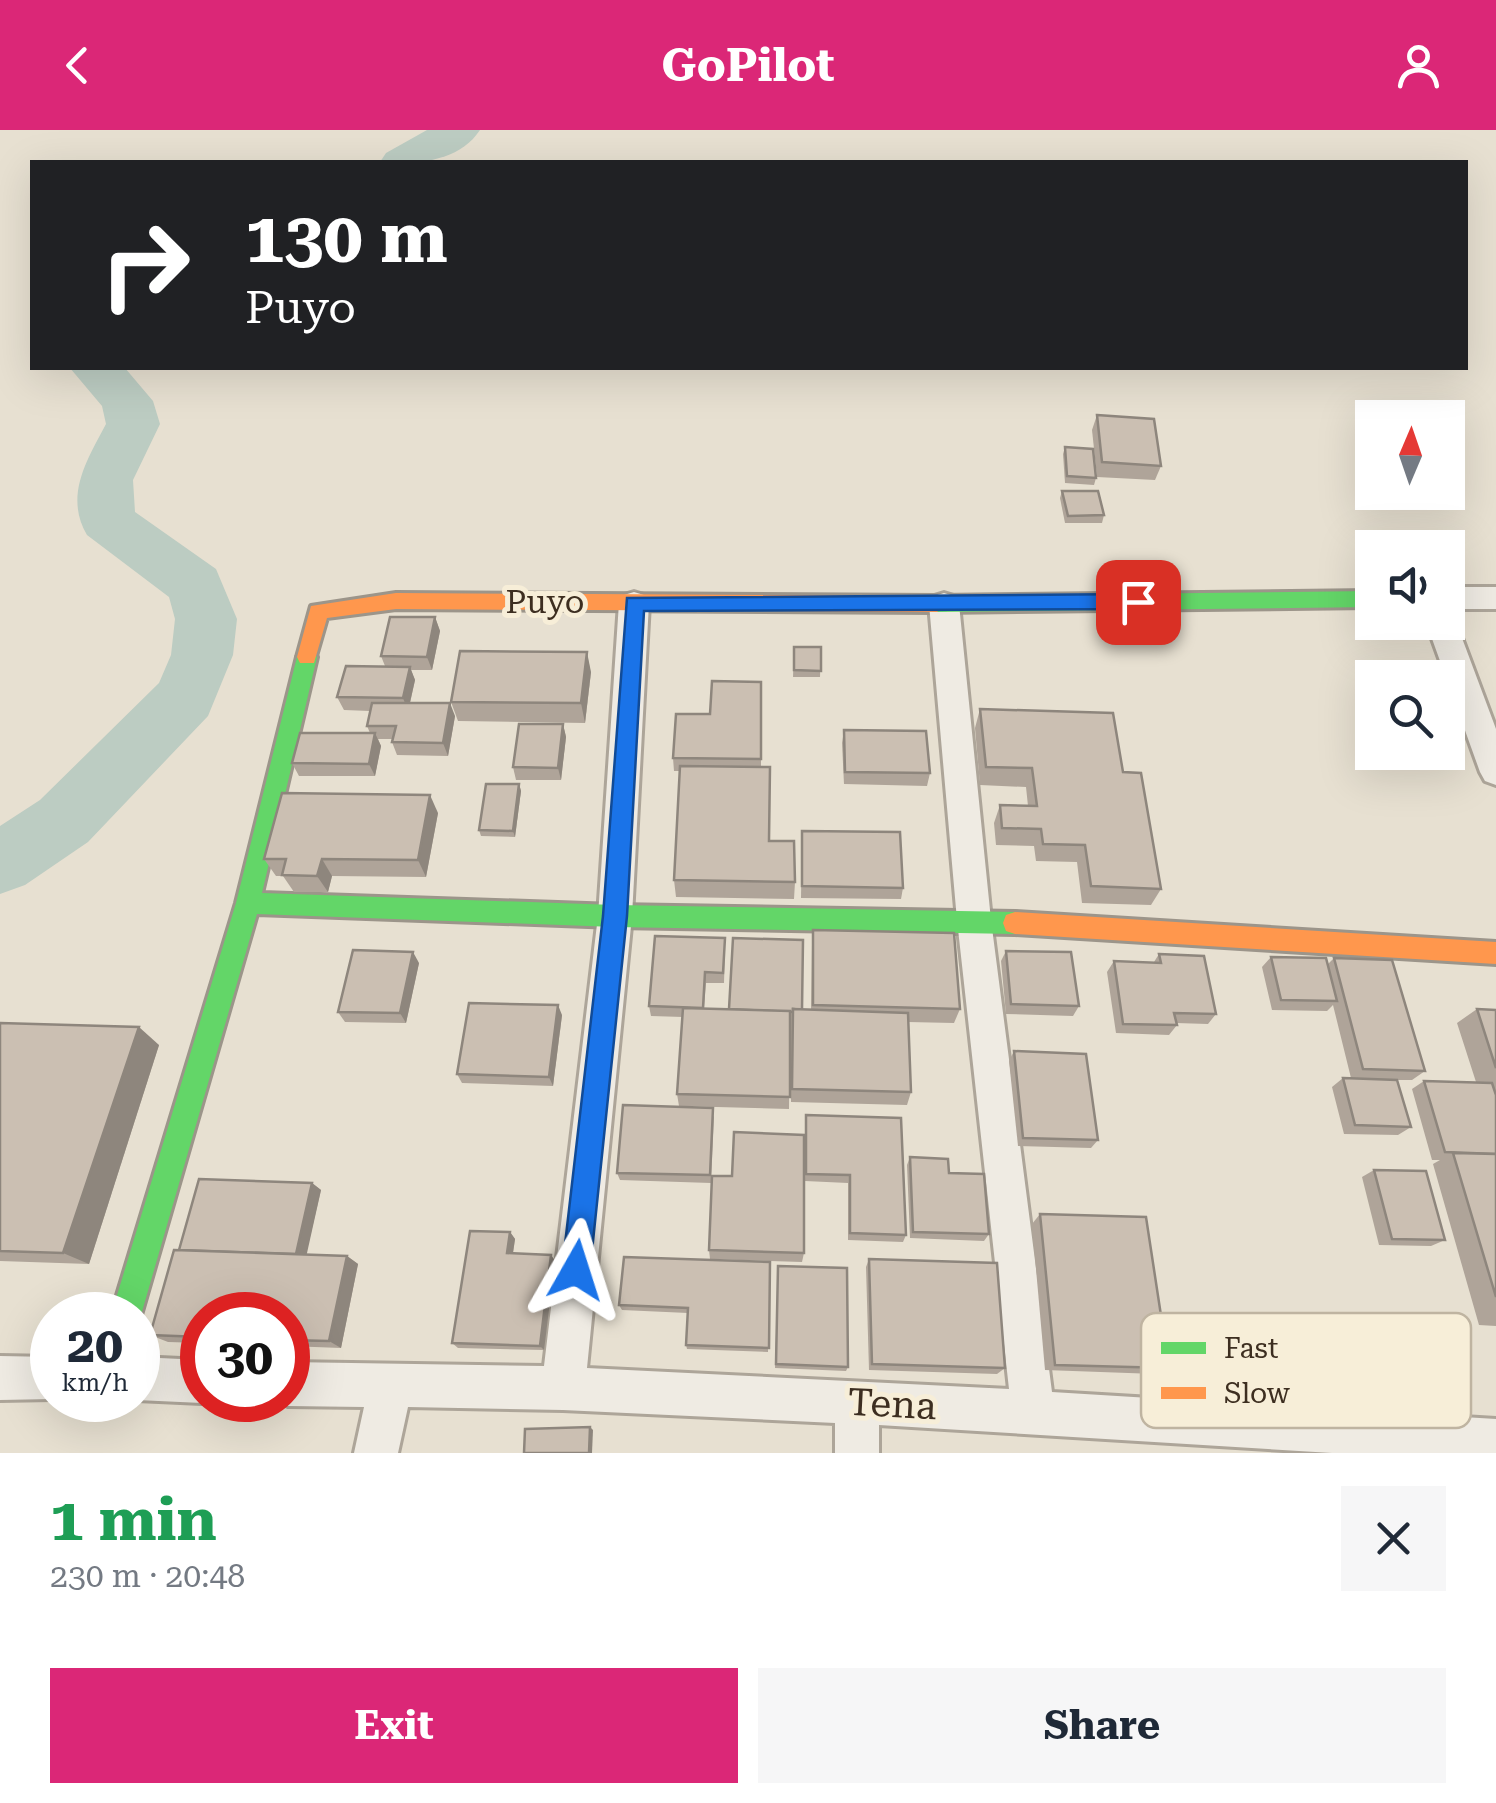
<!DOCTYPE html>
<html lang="en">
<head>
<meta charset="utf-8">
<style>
  body { margin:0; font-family:"Roboto Serif",serif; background:#f6f6f7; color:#1f2937; height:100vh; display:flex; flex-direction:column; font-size:38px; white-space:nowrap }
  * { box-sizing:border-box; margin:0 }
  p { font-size:32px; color:#747a83 }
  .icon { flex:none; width:55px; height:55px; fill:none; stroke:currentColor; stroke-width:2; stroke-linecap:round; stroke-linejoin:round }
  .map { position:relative; height:1323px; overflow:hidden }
  .details { display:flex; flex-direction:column; background:#fff; flex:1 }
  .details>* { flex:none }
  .banner { position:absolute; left:30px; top:30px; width:1438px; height:210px; border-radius:0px; box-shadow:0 10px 40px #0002; background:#202124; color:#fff; overflow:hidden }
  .needle { width:65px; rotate:2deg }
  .buttons { position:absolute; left:1355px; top:270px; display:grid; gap:20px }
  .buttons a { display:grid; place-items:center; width:110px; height:110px; border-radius:0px; background:#fff; box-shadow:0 10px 40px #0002; font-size:50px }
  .speed { position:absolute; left:30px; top:1162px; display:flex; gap:20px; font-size:50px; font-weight:700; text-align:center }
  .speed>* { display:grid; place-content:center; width:130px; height:130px; border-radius:50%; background:#fff; box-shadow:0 10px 40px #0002; line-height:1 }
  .speed small { font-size:25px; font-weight:400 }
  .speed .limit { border:15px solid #d22; background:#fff; color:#111 }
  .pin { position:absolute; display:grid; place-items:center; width:85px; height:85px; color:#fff; margin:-42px; border-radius:20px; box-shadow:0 5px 15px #0006 }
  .me { position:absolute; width:110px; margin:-55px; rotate:6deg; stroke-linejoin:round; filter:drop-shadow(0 0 8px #0008) }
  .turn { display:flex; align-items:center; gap:35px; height:210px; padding:0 50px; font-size:45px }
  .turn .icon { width:130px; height:130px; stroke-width:2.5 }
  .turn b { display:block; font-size:70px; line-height:85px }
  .round { display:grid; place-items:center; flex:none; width:105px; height:105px; border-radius:0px; background:#f6f6f7 }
  .head { display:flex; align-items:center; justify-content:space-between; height:170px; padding:0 50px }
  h1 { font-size:60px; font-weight:700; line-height:75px; color:#1e9e55 }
  .button { display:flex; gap:20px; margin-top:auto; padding:20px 50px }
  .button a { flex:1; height:115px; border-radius:0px; background:#db2777; color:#fff; font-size:40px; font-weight:700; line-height:115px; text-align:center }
  .button a+a { background:#f6f6f7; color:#1f2937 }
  header { display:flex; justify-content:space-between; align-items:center; height:130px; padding:0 50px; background:#db2777; color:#fff; font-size:45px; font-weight:700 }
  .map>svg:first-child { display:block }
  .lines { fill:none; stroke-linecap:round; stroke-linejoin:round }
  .river { fill:#bcccc2; fill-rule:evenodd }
  .street-casing { stroke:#ada599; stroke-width:6 }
  .fast-casing { stroke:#9c958a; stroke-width:6 }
  .slow-casing { stroke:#9c958a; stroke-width:6 }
  .street { fill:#efebe3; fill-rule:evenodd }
  .fast { fill:#63d668; fill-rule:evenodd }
  .slow { fill:#ff974d; fill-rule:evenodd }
  .wall { fill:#afa499 }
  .shaded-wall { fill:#8e867d }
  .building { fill:#cbbfb2; stroke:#8e867d; stroke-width:2.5 }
  .route { fill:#1a73e8; stroke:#114b97; stroke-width:2.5 }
  .labels { text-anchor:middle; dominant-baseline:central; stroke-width:10; stroke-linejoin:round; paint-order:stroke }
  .street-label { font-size:32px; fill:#3d2e20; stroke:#f7eed8 }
  .near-street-label { font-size:38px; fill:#3d2e20; stroke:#f7eed8 }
  .key { fill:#f7eed8; stroke:#bfb4a1; stroke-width:2.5 }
  .key-label { font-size:28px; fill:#3d2e20 }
</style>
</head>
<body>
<header><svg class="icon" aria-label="back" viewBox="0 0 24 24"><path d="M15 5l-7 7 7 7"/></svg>GoPilot<svg class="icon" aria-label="person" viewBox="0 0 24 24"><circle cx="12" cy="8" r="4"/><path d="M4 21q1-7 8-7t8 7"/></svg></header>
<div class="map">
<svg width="1496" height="1323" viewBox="0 0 1496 1323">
  <rect width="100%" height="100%" fill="#e7e0d1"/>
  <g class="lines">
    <!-- river -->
    <g class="river">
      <path d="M427,0H480C458,33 416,34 380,32L386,23Z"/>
      <path d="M70,238H125L153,271L160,294L133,350L135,382L216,439L237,489L233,525L208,586L88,712L25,755L0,764V696L40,670L159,553L171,525L175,489L169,467L87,405C64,366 87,330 106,294L102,276Z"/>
    </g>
    <!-- street casing -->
    <g class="street-casing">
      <g id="street">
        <rect x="1448" y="457" width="48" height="22"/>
        <polygon points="634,462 644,465 649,473 632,786 587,1238 1009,1259 957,790 929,474 934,466 944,463 954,466 959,474 991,790 1052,1262 1496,1289 1496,1323 1332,1323 879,1295 879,1323 835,1323 835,1293 563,1280 408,1277 398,1323 354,1323 364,1277 288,1276 275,1270 288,1270 288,1232 544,1236 598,786 619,473 624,465"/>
        <polygon points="1448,483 1456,492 1496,599 1496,655 1485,651 1480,642 1426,492 1448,492"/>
        <polygon points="0,1226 52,1227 52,1269 0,1270"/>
        <polygon points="138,1227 202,1230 202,1270 208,1270 202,1273 137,1270"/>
      </g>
    </g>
    <!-- fast casing -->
    <g class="fast-casing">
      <g id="fast">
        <polygon points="1372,461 1372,477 937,482 927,474 937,466"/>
        <polygon points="307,519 317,527 262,763 615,775 1015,782 1024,785 1027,793 1024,801 1015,804 615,797 257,784 141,1185 138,1192 138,1185 111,1185 236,773 297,527"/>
      </g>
    </g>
    <!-- slow casing -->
    <g class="slow-casing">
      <g id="slow">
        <polygon points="396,463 937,466 947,474 937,482 396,479 327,488 314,533 300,533 297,527 311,476"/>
        <polygon points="1015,782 1496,812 1496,834 1015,804 1006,801 1003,793 1006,785"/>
      </g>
    </g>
    <!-- street -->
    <use href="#street" class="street"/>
    <!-- fast -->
    <use href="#fast" class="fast"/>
    <!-- slow -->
    <use href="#slow" class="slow"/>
  </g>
  <!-- wall -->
  <g class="wall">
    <polygon points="1097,285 1161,336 1155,350 1097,347 1092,300"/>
    <polygon points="1065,317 1096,348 1094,355 1065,353 1063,324"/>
    <polygon points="1062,361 1104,385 1102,393 1065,393 1060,368"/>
    <polygon points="435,487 440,501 432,540 411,540 415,550 410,573 455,586 448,626 397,625 392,612 393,609 378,609 381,616 375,646 299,646 292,633 370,603 367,596 370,581 344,580 337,567 385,536 381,526"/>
    <polygon points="794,517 821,517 820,547 793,547"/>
    <polygon points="591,542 585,593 458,591 451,572"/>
    <polygon points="761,552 761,637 769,711 795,752 794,769 676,767 674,750 680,641 674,641 673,628 710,584"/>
    <polygon points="980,579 1123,642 1161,759 1151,775 1082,773 1077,732 1036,731 1034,716 996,715 994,693 1000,675 1028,676 1026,657 980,655 975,598"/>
    <polygon points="563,594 566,607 561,650 516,650 513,637"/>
    <polygon points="844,600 930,643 927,656 844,654 842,613"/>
    <polygon points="519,654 521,661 515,707 481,706 479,700"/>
    <polygon points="438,683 426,747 332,746 328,762 294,762 283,746 276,746 264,729"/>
    <polygon points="802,701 903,758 901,769 801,768"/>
    <polygon points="813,800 960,879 954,893 908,892 911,962 907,975 791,972 790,892 789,979 679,976 677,964 683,887 651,886 649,876 725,819 724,853 706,853 704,878 811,880 812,815"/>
    <polygon points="1006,821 1079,876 1073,886 1006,884 1001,831"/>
    <polygon points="1159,824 1216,884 1208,894 1176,893 1177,895 1169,905 1116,903 1107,842 1114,831 1154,832"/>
    <polygon points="1271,827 1327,835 1334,828 1425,941 1412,950 1397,950 1411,997 1398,1005 1344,1004 1332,957 1343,948 1351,948 1333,875 1327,881 1272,880 1262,837"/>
    <polygon points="419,833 406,893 345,892 338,882"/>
    <polygon points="1477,879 1496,880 1496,1196 1479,1195 1433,1034 1440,1030 1432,1030 1412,959 1424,951 1476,952 1457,893"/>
    <polygon points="562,885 553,956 462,953 457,944"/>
    <polygon points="0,893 159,915 89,1134 0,1131"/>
    <polygon points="1014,921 1098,1010 1091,1018 1018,1016 1009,931"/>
    <polygon points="806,985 906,1105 903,1112 848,1110 848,1053 805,1051"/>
    <polygon points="714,986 711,1053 620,1050 617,1043"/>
    <polygon points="910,1027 949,1043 989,1104 984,1111 910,1108 907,1035"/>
    <polygon points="1374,1040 1445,1110 1431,1116 1379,1115 1362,1047"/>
    <polygon points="312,1053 321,1060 306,1124 347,1126 358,1134 341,1218 288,1216 288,1185 202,1185 202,1213 168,1212 150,1205 179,1120"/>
    <polygon points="1040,1084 1169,1238 1156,1244 1045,1240 1032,1094"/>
    <polygon points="510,1102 515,1109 513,1123 551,1125 555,1131 544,1220 458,1218 452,1213"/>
    <polygon points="709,1120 804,1123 802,1132 710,1129"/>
    <polygon points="869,1129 1005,1238 997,1244 869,1240 866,1137"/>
    <polygon points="770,1132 768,1222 687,1219 686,1215 688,1183 622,1180 619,1175"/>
    <polygon points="778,1136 848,1237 846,1241 775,1238"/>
  </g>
  <!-- shaded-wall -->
  <g class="shaded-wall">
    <polygon points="435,487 440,501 432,540 427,527"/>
    <polygon points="587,522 591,542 585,593 581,573"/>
    <polygon points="410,537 415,550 408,581 403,568"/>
    <polygon points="450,573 455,586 448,626 443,613"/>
    <polygon points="563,594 566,607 561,650 558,638"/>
    <polygon points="375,603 381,616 375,646 369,634"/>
    <polygon points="519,654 521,661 515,707 513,701"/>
    <polygon points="430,665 438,683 426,747 418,730"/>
    <polygon points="322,729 332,746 328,762 317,746"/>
    <polygon points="413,822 419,833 406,893 400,883"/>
    <polygon points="558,875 562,885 553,956 549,947"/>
    <polygon points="139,897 159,915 89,1134 63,1123"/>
    <polygon points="312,1053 321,1060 305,1132 296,1126"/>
    <polygon points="510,1102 515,1109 512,1129 507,1123"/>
    <polygon points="551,1125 555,1131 544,1220 540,1216"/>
    <polygon points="347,1126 358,1134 341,1218 329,1211"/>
    <polygon points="590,1297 593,1300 592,1323 589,1323"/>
  </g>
  <!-- building -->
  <g class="building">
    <polygon points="1097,285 1154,289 1161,336 1102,332"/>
    <polygon points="1065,317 1093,319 1096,348 1067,346"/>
    <polygon points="1062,361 1098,361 1104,385 1068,386"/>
    <polygon points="390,487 435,487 427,527 381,526"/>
    <polygon points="794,517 821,517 821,541 794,540"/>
    <polygon points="460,521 587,522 581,573 451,572"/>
    <polygon points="346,536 410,537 403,568 337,567"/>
    <polygon points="712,551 761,552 761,629 673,628 676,584 710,584"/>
    <polygon points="372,573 450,573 443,613 392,612 396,596 367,596"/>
    <polygon points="980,579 1113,583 1123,642 1141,643 1161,759 1091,756 1085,715 1043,714 1041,699 1002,698 1000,675 1037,676 1032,638 986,637"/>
    <polygon points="519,594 563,594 558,638 513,637"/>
    <polygon points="844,600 926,601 930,643 845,642"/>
    <polygon points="300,603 375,603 369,634 292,633"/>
    <polygon points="680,636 770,637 769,711 794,711 795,752 674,750"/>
    <polygon points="486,654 519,654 513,701 479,700"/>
    <polygon points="282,663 430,665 418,730 322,729 317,746 282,745 286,729 264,729"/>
    <polygon points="802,701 900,702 903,758 802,756"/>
    <polygon points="813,800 954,803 960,879 813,875"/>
    <polygon points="655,806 725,808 723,843 705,842 703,878 649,876"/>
    <polygon points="733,808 803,810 802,880 793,879 793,882 729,879"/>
    <polygon points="353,820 413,822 400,883 338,882"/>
    <polygon points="1006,821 1071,822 1079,876 1011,874"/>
    <polygon points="1159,824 1204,826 1216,884 1174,883 1177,895 1123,894 1114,831 1161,833"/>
    <polygon points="1271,827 1326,828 1337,871 1281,870"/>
    <polygon points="1334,828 1392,830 1425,941 1363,939"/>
    <polygon points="469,873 558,875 549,947 457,944"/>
    <polygon points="683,878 790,881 790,967 677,964"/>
    <polygon points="793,879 908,883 911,962 792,959"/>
    <polygon points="1477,879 1496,880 1496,938"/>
    <polygon points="0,893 139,897 63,1123 0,1121"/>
    <polygon points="1014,921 1086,924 1098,1010 1023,1008"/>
    <polygon points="1343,948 1397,950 1411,997 1355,995"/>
    <polygon points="1424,951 1492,953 1496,965 1496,1024 1445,1022"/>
    <polygon points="623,975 713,978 710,1045 617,1043"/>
    <polygon points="806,985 901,988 906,1105 850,1103 850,1045 806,1044"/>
    <polygon points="734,1002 804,1005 804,1123 709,1120 712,1046 732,1046"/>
    <polygon points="1453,1023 1496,1024 1496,1167"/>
    <polygon points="910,1027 948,1029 949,1043 984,1044 989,1104 913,1102"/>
    <polygon points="1374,1040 1426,1041 1445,1110 1392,1109"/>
    <polygon points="199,1049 312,1053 296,1124 179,1120"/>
    <polygon points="1040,1084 1146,1087 1169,1238 1055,1235"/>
    <polygon points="470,1101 510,1102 507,1123 551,1125 540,1216 452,1213"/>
    <polygon points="174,1120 347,1126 329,1211 288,1210 288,1185 202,1185 202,1207 150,1205"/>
    <polygon points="624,1127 770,1132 769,1218 686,1215 688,1178 619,1175"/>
    <polygon points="869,1129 997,1133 1005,1238 872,1234"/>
    <polygon points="778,1136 847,1138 848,1237 776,1234"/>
    <polygon points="590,1297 589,1323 524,1323 525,1299"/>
  </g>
  <!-- route -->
  <polygon class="route" points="1138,464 1149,472 1138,479 644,481 627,786 590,1140 586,1150 576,1154 566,1150 562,1140 603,786 627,468"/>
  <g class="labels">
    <!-- street labels -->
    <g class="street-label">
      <text x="545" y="472">Puyo</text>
    </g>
    <!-- near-street labels -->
    <g class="near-street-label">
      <text transform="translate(892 1274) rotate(3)">Tena</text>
    </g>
  </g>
  <!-- legend -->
  <rect x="1141" y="1183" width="330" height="115" rx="15" class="key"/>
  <rect x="1161" y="1212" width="45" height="12" fill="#63d668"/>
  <rect x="1161" y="1257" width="45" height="12" fill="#ff974d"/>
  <g class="key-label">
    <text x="1224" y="1228">Fast</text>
    <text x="1224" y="1273">Slow</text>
  </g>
</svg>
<div class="buttons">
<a><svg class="needle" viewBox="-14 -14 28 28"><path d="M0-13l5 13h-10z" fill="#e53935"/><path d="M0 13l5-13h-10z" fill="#747a83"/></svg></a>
<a><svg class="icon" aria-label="sound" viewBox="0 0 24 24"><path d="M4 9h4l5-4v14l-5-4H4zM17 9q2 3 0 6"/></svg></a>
<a><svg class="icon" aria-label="search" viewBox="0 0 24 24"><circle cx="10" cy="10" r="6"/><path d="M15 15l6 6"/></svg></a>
</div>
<div class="speed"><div>20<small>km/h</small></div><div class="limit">30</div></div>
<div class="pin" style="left:1138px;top:472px;background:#d93025"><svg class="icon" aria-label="arrive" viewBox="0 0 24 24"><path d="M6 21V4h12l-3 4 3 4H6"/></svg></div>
<svg class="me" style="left:576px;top:1140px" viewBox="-20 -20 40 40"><path d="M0-17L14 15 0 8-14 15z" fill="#1a73e8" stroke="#fff" stroke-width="4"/></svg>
<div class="banner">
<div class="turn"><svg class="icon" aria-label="right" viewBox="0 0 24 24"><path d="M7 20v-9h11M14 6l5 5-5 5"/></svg><div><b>130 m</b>Puyo</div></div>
</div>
</div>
<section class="details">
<div class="head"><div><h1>1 min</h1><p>230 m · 20:48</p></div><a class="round"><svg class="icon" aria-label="close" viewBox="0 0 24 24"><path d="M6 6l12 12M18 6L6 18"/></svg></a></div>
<div class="button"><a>Exit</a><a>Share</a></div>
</section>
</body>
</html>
